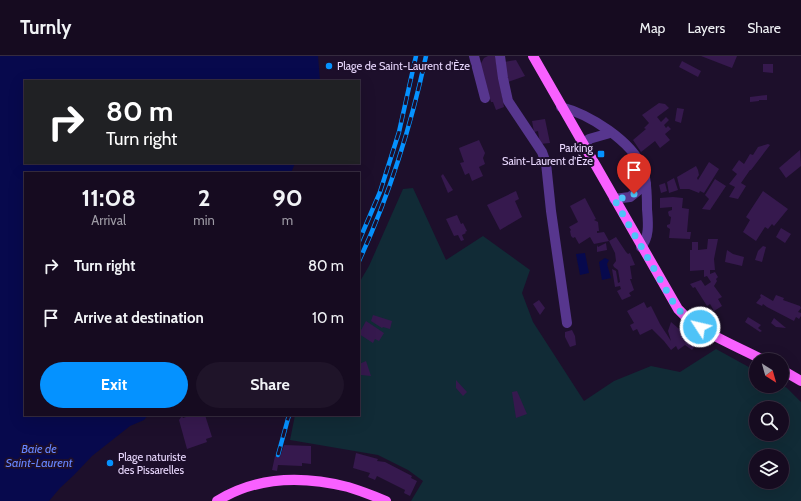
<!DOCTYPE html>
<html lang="en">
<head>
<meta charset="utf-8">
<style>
  body { margin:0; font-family:Cabin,sans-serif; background:#1f1429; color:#f1f3f6; height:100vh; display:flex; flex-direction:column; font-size:15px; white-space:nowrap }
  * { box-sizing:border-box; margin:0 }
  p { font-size:13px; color:#9e9ba5 }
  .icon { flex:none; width:22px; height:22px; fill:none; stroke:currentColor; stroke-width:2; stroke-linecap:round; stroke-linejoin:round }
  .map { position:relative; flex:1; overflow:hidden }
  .details { position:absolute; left:24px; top:116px; width:336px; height:244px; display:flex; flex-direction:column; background:#160b20; border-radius:0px; box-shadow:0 4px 16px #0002,0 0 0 1px #352b3e }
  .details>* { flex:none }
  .top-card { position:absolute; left:24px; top:24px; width:336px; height:84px; border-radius:0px; box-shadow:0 4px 16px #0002,0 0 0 1px #352b3e; background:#202124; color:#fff; overflow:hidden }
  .needle { width:26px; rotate:143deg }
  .controls { position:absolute; left:749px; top:297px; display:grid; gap:8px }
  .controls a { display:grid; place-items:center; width:40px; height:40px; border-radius:50%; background:#160b20; box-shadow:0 4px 16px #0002,0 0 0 1px #352b3e; font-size:20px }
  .pin { position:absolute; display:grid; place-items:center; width:34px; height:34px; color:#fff; margin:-41px -17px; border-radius:50% 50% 50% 0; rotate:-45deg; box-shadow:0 0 4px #0007 }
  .pin .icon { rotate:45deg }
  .me { position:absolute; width:44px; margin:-22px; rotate:305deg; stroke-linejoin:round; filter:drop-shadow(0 0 3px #0008) }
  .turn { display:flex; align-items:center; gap:14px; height:84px; padding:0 16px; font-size:18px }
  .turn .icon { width:52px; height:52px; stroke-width:2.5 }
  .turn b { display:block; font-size:28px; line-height:34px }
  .eta { display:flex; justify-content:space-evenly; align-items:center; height:68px; text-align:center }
  .eta b { font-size:24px; font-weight:800; line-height:28px }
  .action { display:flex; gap:8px; margin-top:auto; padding:8px 16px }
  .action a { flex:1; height:46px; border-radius:24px; background:#0592ff; color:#fff; font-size:16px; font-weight:800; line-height:46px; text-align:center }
  .action a+a { background:#1f1429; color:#f1f3f6 }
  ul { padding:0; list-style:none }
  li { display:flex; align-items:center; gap:12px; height:52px; padding:0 16px }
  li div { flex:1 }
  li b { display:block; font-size:15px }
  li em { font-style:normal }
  header { display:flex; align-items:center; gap:24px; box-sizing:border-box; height:56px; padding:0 20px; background:#160b20; border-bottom:1px solid #352b3e }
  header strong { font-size:19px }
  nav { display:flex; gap:22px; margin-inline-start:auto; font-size:14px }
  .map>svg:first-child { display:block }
  .green { fill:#112b36; fill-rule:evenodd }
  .water { fill:#07094d }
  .building { fill:#36194e }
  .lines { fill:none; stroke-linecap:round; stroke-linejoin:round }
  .minor { stroke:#57368e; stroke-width:10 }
  .major { stroke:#f960ff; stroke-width:10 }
  .rail-casing { stroke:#0592ff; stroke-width:4.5 }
  .rail { stroke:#1d0f2b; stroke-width:3; stroke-dasharray:9; stroke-linecap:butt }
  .route { stroke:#4fc3f7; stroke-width:7; stroke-dasharray:0 12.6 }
  .poi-dot { fill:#0592ff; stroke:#1d0f2b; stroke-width:1.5 }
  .labels { text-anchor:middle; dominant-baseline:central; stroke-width:4; stroke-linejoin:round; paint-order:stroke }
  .poi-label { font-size:11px; fill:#ead9ff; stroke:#1d0f2b; text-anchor:start }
  .water-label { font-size:12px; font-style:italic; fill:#6786ff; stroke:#1d0f2b }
</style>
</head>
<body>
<header>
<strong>Turnly</strong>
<nav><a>Map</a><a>Layers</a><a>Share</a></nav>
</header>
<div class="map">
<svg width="801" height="445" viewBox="0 0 801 445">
  <rect width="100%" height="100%" fill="#1d0f2b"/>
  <!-- green -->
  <path class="green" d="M413,132L446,204L483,180L530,214L522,237L533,266L584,345L614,325L651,310L680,316L716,293L756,315V330L782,329L787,332L801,346V445H411L423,425L408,414L378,399L290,384L295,359H359V227L369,210L403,133ZM756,352H782V378H756ZM756,400H782V426H756Z"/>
  <!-- water -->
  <g class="water">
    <polygon points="0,0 318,0 320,25 25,25 25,107 295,107 291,117 25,117 25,359 148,359 144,364 130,370 92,400 74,419 60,432 49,445 0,445"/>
    <polygon points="585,197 589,217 580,219 576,198"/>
    <polygon points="605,202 609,204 607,208 611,222 602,224 599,206"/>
  </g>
  <!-- building -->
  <g class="building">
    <polygon points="488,0 495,0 504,51 496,54 493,46 491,46 480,9 484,2"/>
    <polygon points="701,0 737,0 732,12"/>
    <polygon points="516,4 525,20 508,26 504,6"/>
    <polygon points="682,5 701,15 698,21 679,11"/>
    <polygon points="763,8 773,8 773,17 763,16"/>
    <polygon points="767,39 767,44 759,44 759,45 750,46 750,41"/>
    <polygon points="659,47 665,48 669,52 657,61 661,66 666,61 669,64 664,69 666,72 668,70 671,73 665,78 670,84 660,92 655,85 641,96 633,84 646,73 644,72 649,67 642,59"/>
    <polygon points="677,52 684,53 681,67 675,65"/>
    <polygon points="545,63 550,87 540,88 538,75 534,76 532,65"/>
    <polygon points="479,84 485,97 483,102 485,108 479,111 483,120 472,125 469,117 465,119 460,107 464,106 459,92"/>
    <polygon points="768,88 770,89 751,114 750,114 741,127 746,130 738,143 729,141 735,131 729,128 737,118 732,114 739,104 744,108 750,98 753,99 758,91"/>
    <polygon points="800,94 801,110 786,122 779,112"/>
    <polygon points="709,106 719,113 704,137 700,135 699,137 689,133 680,133 677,121 696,110 698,114 699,119 697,122 698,124"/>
    <polygon points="443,118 453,134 448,137 441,120"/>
    <polygon points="674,122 678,134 669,137 667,126"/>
    <polygon points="715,123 726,130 710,154 702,153 709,143 705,139"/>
    <polygon points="665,127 667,135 661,137 659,129"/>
    <polygon points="516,135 519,143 515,145 522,161 500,174 487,149"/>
    <polygon points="763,135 788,153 774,170 772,168 768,173 765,171 756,185 743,176 750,164 746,161"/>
    <polygon points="673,141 683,142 682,152 689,153 687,176 691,176 690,183 669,182 670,173 667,171 667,169 670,168 671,161 669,160 668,156 669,155 672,154 672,151 660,152 660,142"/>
    <polygon points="585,142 596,163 594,164 598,166 599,175 597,175 597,177 604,176 609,185 594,188 590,181 579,188 575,181 573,182 571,180 570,175 571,174 569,171 578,166 570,150"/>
    <polygon points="457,159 461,168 463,167 467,175 465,176 466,177 462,179 464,184 461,185 458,179 454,180 446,163"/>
    <polygon points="781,172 791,178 785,187 776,181"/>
    <polygon points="616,181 626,196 628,198 630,197 635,209 630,210 632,223 630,223 634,234 629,237 631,240 622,244 617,235 621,233 620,230 615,231 612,213 616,215 618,227 620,226 618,214 614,211 613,209 616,205 615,197 609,185"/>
    <polygon points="708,183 718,183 714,203 715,214 710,214 710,218 715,216 718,221 716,223 717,225 714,230 722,241 718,243 722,250 714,255 710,248 707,250 695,231 693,232 690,228 701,224 705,230 711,226 707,220 704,221 704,214 690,215 690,194 692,194 692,186 698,186 698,194 707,193"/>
    <polygon points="606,187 607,194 597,196 597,189 598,191"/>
    <polygon points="763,190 766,191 762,206 755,204 758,195"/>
    <polygon points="727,194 733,198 744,201 742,210 725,206"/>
    <polygon points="761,238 773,245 776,239 784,242 783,244 800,250 801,252 798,256 801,257 801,260 799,263 796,261 794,265 767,251 763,248 762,250 756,247 761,241 760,240"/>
    <polygon points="539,244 545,252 540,259 533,248"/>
    <polygon points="644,246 647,252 651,250 660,268 671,285 668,275 671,266 678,272 691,279 686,283 695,290 692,294 685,289 678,294 676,290 671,294 664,285 652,273 640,279 637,273 633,275 630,269 634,267 627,255"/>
    <polygon points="373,259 392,265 390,273 383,271 382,272 371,265"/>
    <polygon points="748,261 761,269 758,272 762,275 760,276 745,266"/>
    <polygon points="774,262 786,272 776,271 771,267"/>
    <polygon points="366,265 384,277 379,285 375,283 373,287 359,278"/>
    <polygon points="572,274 575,280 576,289 570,291 565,281 565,276"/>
    <polygon points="366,305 371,320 361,319 359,313 359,308"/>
    <polygon points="456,324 467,336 463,340 456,332"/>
    <polygon points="517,335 527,358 516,362 512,336"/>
    <polygon points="192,359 197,359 198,361 205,359 212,381 206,383 207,386 187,393 179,364 182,360 183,362"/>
    <polygon points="284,389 311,390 311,408 302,407 302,410 278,409 277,415 272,414 275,400 280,401"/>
    <polygon points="356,397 378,403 377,405 385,406 412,420 411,422 417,425 410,440 404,437 405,434 377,420 375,424 368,421 370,417 353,412"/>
  </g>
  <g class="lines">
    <!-- minor -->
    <g class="minor">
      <polyline points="474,0 485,42"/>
      <polyline points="500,0 503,22 508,45 542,96 546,107 551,155 567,267"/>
      <path d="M561,51C589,58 632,85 643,113C647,125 647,140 647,153C648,166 650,181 641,191"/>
      <polyline points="584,90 589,83 610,77"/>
      <polyline points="614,143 630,141 646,128"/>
    </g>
    <!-- major -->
    <g class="major">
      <path d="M533,0L678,253C700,277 735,289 763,304"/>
      <polyline points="782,314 801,325"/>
      <path d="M217,445C257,420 304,420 348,431C361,435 374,440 386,445"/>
    </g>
    <!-- rail casing -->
    <g class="rail-casing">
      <g id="rail">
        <polyline points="359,185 380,136 399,76 416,0"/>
        <path d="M359,205C389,140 411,70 426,0"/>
        <polyline points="278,399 289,359"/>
      </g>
    </g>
    <!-- rail -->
    <use href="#rail" class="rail"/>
  </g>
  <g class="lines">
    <!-- route -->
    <polyline class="route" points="634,138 623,142 614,143 673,246 683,259 700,271"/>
  </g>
  <!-- markers -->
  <g class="poi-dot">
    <circle cx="329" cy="10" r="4"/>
    <rect x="597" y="94" width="8" height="8" rx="2"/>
    <circle cx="110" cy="407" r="4"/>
  </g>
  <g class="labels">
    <!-- poi labels -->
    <g class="poi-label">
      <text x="337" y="10">Plage de Saint-Laurent d'Èze</text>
      <text x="593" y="92" text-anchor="end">Parking<tspan x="593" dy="13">Saint-Laurent d'Èze</tspan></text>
      <text x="118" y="401">Plage naturiste<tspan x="118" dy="13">des Pissarelles</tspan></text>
    </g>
    <!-- water labels -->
    <g class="water-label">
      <text x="39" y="392">Baie de<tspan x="39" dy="14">Saint-Laurent</tspan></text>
    </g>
  </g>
</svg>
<div class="controls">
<a><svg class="needle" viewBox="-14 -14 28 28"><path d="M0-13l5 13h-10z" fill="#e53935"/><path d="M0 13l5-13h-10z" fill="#9e9ba5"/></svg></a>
<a><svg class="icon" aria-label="search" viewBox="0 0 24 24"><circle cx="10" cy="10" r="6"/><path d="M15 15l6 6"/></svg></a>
<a><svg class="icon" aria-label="layers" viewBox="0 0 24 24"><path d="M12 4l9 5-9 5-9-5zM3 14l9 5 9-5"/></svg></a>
</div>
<div class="pin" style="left:634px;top:138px;background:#d93025"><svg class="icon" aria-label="arrive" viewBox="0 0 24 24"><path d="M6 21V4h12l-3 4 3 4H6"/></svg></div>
<svg class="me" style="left:700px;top:271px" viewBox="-20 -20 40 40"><circle r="17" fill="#4fc3f7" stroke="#fff" stroke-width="3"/><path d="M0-11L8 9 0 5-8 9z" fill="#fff"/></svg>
<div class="top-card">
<div class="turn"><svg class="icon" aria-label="right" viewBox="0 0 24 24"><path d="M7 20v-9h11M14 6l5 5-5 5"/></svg><div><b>80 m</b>Turn right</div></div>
</div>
<section class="details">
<div class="eta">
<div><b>11:08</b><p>Arrival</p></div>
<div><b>2</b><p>min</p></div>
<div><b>90</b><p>m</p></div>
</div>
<ul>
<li><svg class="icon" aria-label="right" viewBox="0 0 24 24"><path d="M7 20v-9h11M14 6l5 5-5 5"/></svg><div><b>Turn right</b></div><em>80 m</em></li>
<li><svg class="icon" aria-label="arrive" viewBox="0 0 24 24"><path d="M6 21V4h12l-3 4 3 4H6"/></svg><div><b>Arrive at destination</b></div><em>10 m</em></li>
</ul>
<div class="action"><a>Exit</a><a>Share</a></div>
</section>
</div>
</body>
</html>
